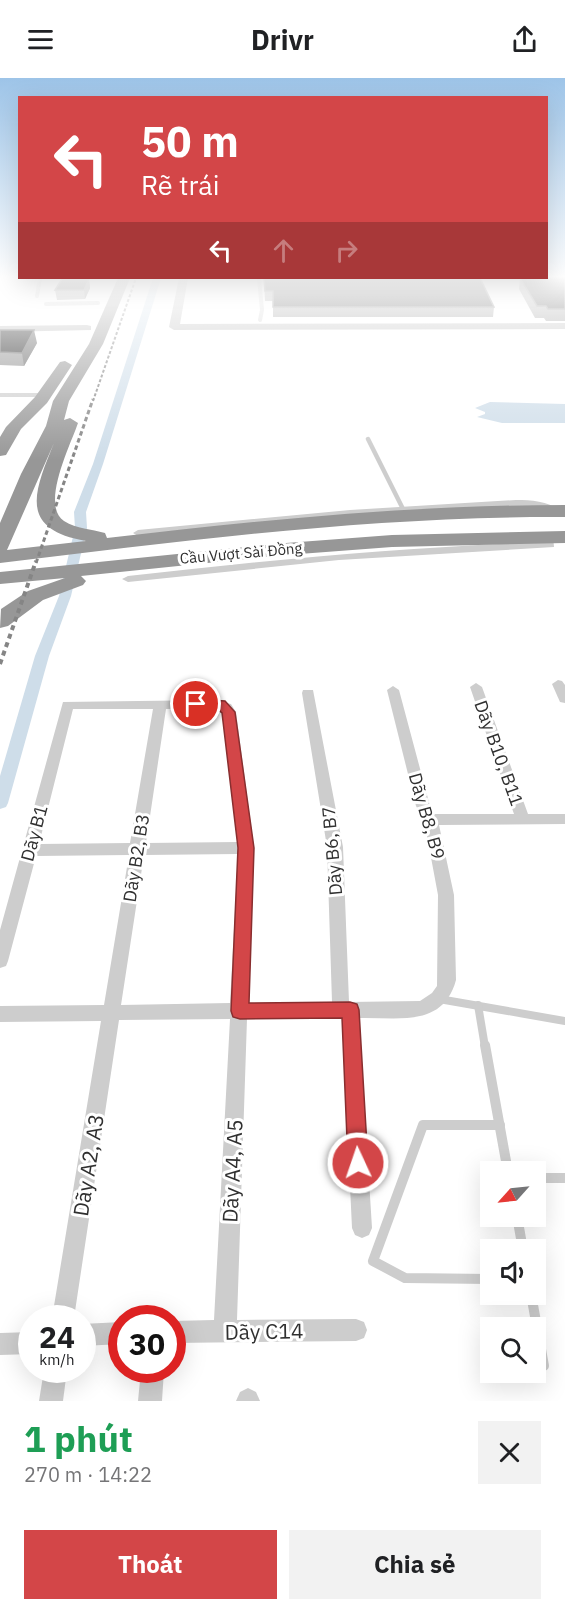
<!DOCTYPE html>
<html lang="vi">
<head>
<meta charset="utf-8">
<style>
  body { margin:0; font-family:"IBM Plex Sans",sans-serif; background:#f2f2f2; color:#202124; height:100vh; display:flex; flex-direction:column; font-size:22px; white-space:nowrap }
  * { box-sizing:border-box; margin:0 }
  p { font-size:20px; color:#757577 }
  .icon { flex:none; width:33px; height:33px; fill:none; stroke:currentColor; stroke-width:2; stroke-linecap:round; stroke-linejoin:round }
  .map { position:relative; height:1323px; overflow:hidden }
  .drawer { display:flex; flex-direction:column; background:#fff; flex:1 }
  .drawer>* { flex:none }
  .hud { position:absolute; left:18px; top:18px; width:530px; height:183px; border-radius:0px; box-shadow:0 6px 24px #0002; background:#d34648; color:#fff; overflow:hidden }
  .needle { width:39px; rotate:243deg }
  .controls { position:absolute; left:480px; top:1083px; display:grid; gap:12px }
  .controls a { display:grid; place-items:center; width:66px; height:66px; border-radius:0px; background:#fff; box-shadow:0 6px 24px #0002; font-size:30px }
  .speed { position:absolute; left:18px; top:1227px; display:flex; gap:12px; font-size:30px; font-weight:700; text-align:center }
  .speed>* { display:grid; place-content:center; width:78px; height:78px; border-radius:50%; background:#fff; box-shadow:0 6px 24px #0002; line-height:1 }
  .speed small { font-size:15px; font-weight:400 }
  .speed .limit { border:9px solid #d22; background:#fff; color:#111 }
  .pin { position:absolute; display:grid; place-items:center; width:51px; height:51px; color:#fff; margin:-26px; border:3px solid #fff; border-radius:50%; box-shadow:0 2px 6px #0007 }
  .me { position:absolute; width:66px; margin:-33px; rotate:357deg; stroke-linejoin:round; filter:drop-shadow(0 0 4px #0008) }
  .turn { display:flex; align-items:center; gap:21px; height:126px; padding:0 24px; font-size:27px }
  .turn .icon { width:78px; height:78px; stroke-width:2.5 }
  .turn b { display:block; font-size:42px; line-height:51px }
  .lanes { display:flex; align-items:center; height:57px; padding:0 24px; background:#0003; justify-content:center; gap:30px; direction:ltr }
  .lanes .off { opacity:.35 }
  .round { display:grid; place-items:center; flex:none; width:63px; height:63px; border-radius:0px; background:#f2f2f2 }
  .summary { display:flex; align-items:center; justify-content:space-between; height:102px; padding:0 24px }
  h1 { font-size:36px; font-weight:800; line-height:45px; color:#1e9e55 }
  .button { display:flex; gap:12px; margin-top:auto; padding:12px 24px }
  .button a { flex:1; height:69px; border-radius:0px; background:#d34648; color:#fff; font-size:24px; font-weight:800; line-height:69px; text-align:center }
  .button a+a { background:#f2f2f2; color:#202124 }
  header { display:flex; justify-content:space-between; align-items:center; height:78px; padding:0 24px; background:#fff; font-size:27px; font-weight:800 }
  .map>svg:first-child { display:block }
  .water { fill:#cedde9 }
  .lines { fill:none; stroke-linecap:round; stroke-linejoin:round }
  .canal { fill:#cedde9; fill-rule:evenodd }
  .lane-far3 { stroke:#cdcdcd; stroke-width:4 }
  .lane-far2 { stroke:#cdcdcd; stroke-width:4.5 }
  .lane-far1 { stroke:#cdcdcd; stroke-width:8 }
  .lane { stroke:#cdcdcd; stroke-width:10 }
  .street { fill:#cdcdcd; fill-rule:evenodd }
  .secondary { fill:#bababa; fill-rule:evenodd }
  .highway { fill:#979797; fill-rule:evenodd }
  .rail-far2 { stroke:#858585; stroke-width:2; stroke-dasharray:3 2; stroke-linecap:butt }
  .rail-far1 { stroke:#858585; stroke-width:3; stroke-dasharray:4.5 3; stroke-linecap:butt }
  .rail { stroke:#858585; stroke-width:4; stroke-dasharray:5 4; stroke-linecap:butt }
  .wall { fill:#8b8b8b }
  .shaded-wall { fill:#5d5d5d }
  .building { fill:#171717; stroke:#5d5d5d; stroke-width:1.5 }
  .route { fill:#d34648; stroke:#892e2f; stroke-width:1.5 }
  .labels { text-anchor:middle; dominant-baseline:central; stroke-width:6; stroke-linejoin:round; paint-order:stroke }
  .far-street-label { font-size:15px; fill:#303030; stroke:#fff }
  .street-label { font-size:18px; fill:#303030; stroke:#fff }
  .near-street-label { font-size:21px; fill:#303030; stroke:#fff }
</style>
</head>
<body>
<header><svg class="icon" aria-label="menu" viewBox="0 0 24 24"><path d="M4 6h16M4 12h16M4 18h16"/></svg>Drivr<svg class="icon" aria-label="share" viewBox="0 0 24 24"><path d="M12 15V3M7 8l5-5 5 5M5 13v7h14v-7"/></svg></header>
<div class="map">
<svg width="565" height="1323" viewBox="0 0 565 1323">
  <rect width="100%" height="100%" fill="#fff"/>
  <!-- water -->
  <polygon class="water" points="490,324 565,326 565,345 502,345 477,339 485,336 485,334 475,330"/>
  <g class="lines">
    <!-- canal -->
    <polygon class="canal" points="153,200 161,200 103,386 86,434 87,450 71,518 49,578 8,725 6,729 0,731 0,698 35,578 59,518 75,450 74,434 93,386"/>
    <!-- lane-far3 -->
    <g class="lane-far3">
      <polyline points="259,200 262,232 260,242"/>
      <polyline points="37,218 40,200"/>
      <polyline points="46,226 98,225"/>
    </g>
    <!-- lane-far2 -->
    <polyline class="lane-far2" points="368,361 403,431"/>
    <!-- lane-far1 -->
    <g class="lane-far1">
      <polyline points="439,921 565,943"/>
      <polyline points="478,927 485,969"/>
    </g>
    <!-- lane -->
    <g class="lane">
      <polyline points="485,967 508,1094"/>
      <polyline points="536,1100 565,1100"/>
      <polyline points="517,1138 523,1172"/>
      <polyline points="490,1201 405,1200 373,1183 423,1047 500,1047"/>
      <polyline points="531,1216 544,1288"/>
    </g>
    <!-- street -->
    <g class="street">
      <polygon points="0,315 44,315 48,317 44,319 0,319"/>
      <path d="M516,422C531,422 548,423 559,432L554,435L536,429L516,428L392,435L138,458L133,455L138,452L350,432Z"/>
      <path d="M548,455L553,458L554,469L339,482L128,504L122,501L128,498C266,482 405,469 544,464L543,458Z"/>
      <polygon points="558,602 562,603 565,607 565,625 560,624 552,606"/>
      <path d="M476,605L482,609L528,736H565V746L439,747L454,817L456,902C443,950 398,939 359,940L372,1150L369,1157L362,1160L355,1157L352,1150L342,940L247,941L237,1242L356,1241L364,1244L367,1252L364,1260L356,1263L172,1265V1243L214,1242L230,941L119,942L74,1240H52L101,943L0,944V928L104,927L129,777L36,778L8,883L6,888L0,890V852L63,624L214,622L231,626L236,634L254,770L248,925L332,924L327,769L302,615L303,612H313L343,769L349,924L420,923L432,915L437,908L438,817L424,742L416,728L387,612L393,608L399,612L430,728L435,736H514L470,609ZM214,630L222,634L238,764L146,765L166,631ZM73,631H153L130,765L39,766ZM238,776L230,925L121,927L144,777Z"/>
      <polygon points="122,1244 122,1266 82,1268 82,1246"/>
      <polygon points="32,1254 32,1276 0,1277 0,1255"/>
      <polygon points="44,1292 67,1292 63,1323 39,1323"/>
      <polygon points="141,1292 164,1292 162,1323 138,1323"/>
      <polygon points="248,1310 256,1314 260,1323 236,1323 240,1314"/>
    </g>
    <!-- secondary -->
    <g class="secondary">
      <polygon points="179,200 188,200 180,246 565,245 565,251 174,252 169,249"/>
      <polygon points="87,247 91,248 91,252 0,254 0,248"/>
    </g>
    <!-- highway -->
    <g class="highway">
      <path d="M118,200H130L103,266L69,323L64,342L70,340L78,345C71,366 40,427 64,443C77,451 91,451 105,455L107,460C260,442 411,427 565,427V439C375,438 188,462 0,485V445L21,396L46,348L53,323L89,266ZM54,365C34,414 18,451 86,463L7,472Z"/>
      <polygon points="65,283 72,287 47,325 21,351 6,377 0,378 0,359 6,349 35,319 60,284"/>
      <polygon points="565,453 565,465 392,469 286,477 81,498 86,503 83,507 43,522 8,548 0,550 1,531 28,513 65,500 0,506 0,494 286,465 392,457"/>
    </g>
    <!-- rail-far2 -->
    <polyline class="rail-far2" points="93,323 136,200"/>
    <!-- rail-far1 -->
    <polyline class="rail-far1" points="36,485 93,321"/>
    <!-- rail -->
    <polyline class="rail" points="0,586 36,483"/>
  </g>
  <!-- wall -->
  <g class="wall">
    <polygon points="546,197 565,197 565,243 546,243 544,240 535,240 519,211 520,200 546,200"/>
    <polygon points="264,200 494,229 493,239 273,239 273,223 265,223"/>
    <polygon points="89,201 90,210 85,221 57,222 55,212"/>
    <polygon points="0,252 37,265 24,288 0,287"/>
  </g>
  <!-- shaded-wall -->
  <g class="shaded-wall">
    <polygon points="89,201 90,210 85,221 84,212"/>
    <polygon points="34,252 37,265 24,288 22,275"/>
  </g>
  <!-- building -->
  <g class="building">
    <polygon points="546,197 563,197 565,200 565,231 548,231 546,228 537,228 520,200 546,200"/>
    <polygon points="264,200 480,200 494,229 273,229 273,213 265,213"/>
    <polygon points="62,201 89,201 84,212 55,212"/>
    <polygon points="0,252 34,252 22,275 0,274"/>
  </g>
  <!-- sky -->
  <linearGradient id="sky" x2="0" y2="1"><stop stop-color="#9dc4e8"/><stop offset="0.52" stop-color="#fff"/><stop offset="1" stop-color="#fff" stop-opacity="0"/></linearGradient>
  <rect width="565" height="382" fill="url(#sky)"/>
  <!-- route -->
  <polygon class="route" points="196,621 225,623 235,634 254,770 249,925 350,924 357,926 359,932 368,1085 365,1092 358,1095 351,1092 348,1085 342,940 240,941 233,939 231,933 238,770 222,635 217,631 191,629 189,626"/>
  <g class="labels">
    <!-- far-street labels -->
    <g class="far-street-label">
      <text transform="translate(241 475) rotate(-5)">Cầu Vượt Sài Đồng</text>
    </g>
    <!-- street labels -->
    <g class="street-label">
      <text transform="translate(499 675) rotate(70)">Dãy B10, B11</text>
      <text transform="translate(427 738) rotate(74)">Dãy B8, B9</text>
      <text transform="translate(34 755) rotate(-75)">Dãy B1</text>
      <text transform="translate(332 773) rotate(-95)">Dãy B6, B7</text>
      <text transform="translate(136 780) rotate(-81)">Dãy B2, B3</text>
    </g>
    <!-- near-street labels -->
    <g class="near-street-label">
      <text transform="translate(88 1087) rotate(-81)">Dãy A2, A3</text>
      <text transform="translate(232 1093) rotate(-87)">Dãy A4, A5</text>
      <text transform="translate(264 1253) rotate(-1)">Dãy C14</text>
    </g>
  </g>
</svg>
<div class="controls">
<a><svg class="needle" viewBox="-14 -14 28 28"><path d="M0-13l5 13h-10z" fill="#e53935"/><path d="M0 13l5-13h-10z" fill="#757577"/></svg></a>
<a><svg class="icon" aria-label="sound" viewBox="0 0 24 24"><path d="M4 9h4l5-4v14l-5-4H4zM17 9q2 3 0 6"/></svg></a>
<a><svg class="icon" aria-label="search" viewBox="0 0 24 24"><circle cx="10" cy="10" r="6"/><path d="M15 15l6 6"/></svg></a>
</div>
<div class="speed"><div>24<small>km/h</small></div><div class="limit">30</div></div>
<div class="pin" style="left:196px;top:626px;background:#d93025"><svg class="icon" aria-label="arrive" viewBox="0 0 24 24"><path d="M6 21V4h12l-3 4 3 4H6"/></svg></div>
<svg class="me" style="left:358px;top:1085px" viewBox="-20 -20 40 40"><circle r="17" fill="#d34648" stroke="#fff" stroke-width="3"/><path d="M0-11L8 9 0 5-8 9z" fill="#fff"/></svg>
<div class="hud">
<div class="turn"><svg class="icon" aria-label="left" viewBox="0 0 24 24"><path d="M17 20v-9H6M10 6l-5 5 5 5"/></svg><div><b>50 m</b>Rẽ trái</div></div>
<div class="lanes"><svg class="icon" aria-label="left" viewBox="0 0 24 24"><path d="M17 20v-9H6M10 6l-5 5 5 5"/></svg><svg class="icon off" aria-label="ahead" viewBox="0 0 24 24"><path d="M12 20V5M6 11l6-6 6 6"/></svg><svg class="icon off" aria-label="right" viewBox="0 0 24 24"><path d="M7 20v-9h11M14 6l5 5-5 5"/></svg></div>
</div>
</div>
<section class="drawer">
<div class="summary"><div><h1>1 phút</h1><p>270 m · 14:22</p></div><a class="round"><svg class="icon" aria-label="close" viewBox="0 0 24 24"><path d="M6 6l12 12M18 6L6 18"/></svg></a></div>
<div class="button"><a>Thoát</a><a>Chia sẻ</a></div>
</section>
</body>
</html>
